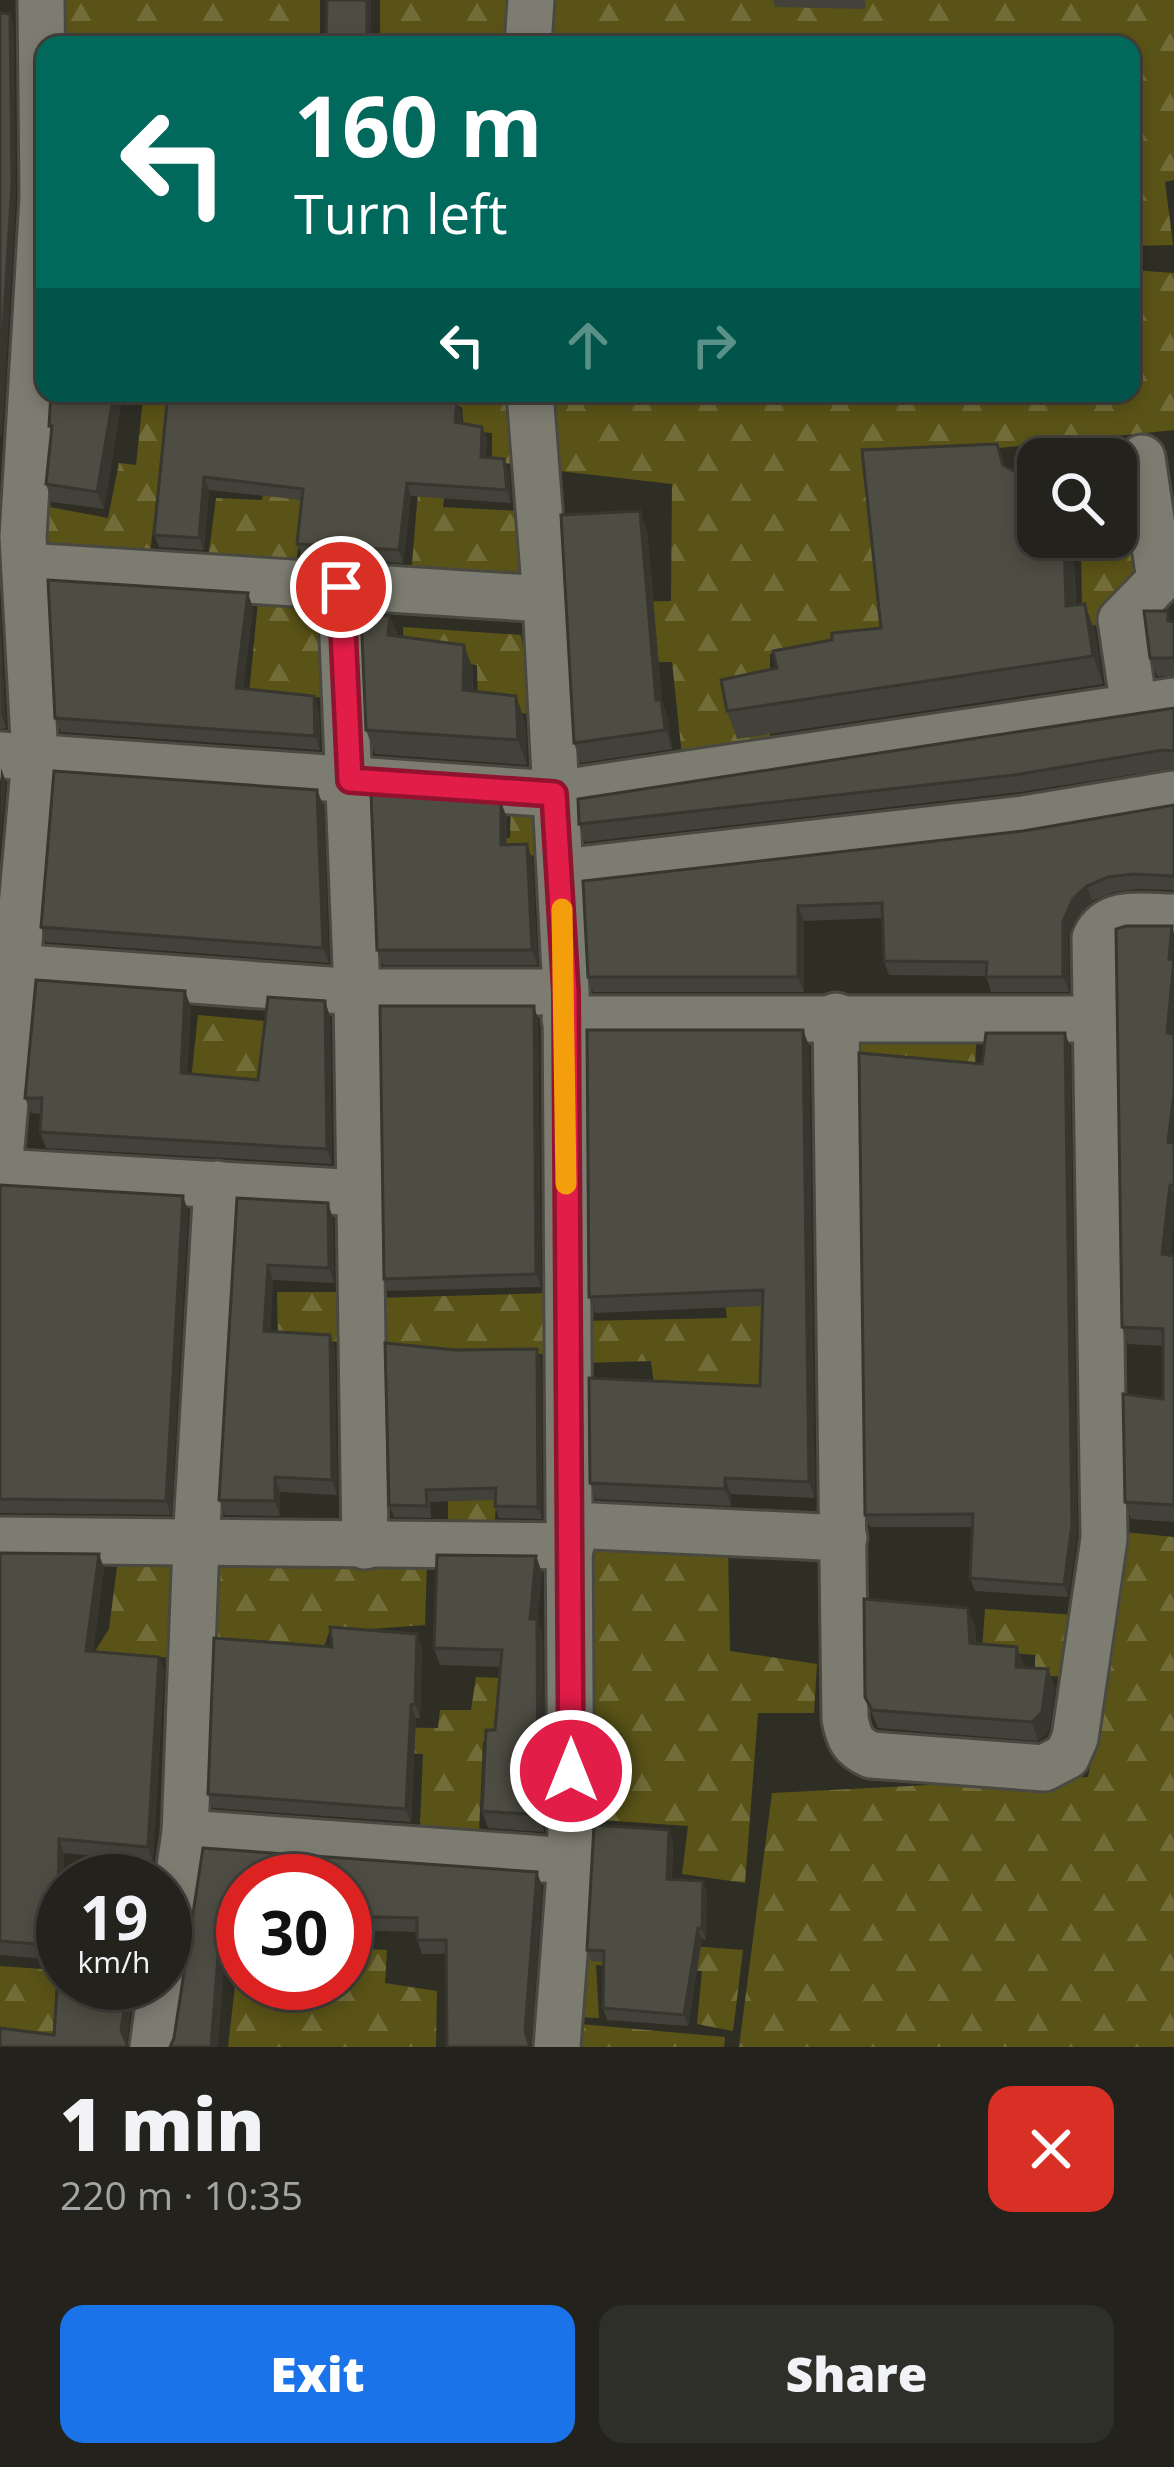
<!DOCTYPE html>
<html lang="en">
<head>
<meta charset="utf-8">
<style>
  body { margin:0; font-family:"Open Sans",sans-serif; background:#2f2f29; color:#f1f3f6; height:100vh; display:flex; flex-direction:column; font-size:45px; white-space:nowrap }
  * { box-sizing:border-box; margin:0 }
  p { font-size:39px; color:#a3a4a3 }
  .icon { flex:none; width:66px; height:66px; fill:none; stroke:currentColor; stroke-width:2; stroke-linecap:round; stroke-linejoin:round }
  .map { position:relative; height:2047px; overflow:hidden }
  .panel { display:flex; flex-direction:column; background:#23221c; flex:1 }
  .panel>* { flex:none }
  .guide { position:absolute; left:36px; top:36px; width:1104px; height:366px; border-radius:24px; box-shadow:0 6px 18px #0003,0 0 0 3px #403f3b; background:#00695c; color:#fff; overflow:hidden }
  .fabs { position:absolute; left:1017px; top:438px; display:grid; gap:24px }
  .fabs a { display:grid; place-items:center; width:120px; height:120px; border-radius:24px; background:#23221c; box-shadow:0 6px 18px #0003,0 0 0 3px #403f3b; font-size:60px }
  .speed { position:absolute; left:36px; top:1854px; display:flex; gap:24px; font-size:60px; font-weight:700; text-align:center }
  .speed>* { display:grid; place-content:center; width:156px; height:156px; border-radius:50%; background:#23221c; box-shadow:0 6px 18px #0003,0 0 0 3px #403f3b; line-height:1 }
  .speed small { font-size:30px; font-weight:400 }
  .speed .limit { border:18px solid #d22; background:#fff; color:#111 }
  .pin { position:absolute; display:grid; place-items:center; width:102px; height:102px; color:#fff; margin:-51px; border:6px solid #fff; border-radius:50%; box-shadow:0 3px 12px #0007 }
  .me { position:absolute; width:132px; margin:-66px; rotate:0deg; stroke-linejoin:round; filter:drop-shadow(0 0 9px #0008) }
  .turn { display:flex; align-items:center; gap:42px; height:252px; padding:0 60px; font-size:54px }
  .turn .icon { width:156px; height:156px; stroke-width:2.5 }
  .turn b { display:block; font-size:84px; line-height:102px }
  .lanes { display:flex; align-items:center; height:114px; padding:0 60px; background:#0003; justify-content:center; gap:60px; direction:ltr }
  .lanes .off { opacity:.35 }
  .round { display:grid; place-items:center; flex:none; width:126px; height:126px; border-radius:24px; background:#2f2f29 }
  .summary { display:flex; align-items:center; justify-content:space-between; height:204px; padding:0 60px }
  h1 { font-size:72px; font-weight:800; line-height:90px }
  .cta { display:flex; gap:24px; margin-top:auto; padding:24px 60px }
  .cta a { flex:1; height:138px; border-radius:24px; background:#1a73e8; color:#fff; font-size:48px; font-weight:800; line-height:138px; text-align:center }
  .cta a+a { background:#2f2f29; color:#f1f3f6 }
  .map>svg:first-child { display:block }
  .forest { fill:url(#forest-firs) }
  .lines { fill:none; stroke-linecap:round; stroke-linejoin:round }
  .street-casing { stroke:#494941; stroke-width:51 }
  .street { stroke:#7d7c71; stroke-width:45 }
  .wall { fill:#43423a }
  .shaded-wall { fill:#37362f }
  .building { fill:#4e4d43; stroke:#37362f; stroke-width:3 }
  .route-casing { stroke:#92132f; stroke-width:30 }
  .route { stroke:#e11d48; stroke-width:21 }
  .slow { stroke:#f59e0b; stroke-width:21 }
</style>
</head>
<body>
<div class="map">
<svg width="1174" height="2047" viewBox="0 0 1174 2047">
  <defs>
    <pattern id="forest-firs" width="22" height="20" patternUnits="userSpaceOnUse" patternTransform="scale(3)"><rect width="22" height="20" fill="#5a5317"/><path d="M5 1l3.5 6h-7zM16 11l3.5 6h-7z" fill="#726c39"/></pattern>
  </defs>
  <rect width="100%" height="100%" fill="#2f2e25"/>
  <!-- forest -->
  <g class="forest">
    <rect x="54" y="0" width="266" height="45"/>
    <polygon points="380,0 516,0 514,45 380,45"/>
    <polygon points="556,0 1174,0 1174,180 1165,182 1173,245 1131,246 1131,45 551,45"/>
    <polygon points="1131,270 1174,273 1174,430 921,456 933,631 770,654 770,739 682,756 672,662 578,663 585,603 671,601 672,484 559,471 554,393 1131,393"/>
    <polygon points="280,393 315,393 296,566 207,567 216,498 262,500"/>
    <polygon points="397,393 518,393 523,464 492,463 492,433 464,430 462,407 396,399"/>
    <polygon points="143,399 186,404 174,481 158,485 149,562 40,558 44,506 108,518 119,463 136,465"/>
    <polygon points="1136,467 1150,579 1111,622 1011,643 1082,611 1081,537 1116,537 1116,470"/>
    <polygon points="420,468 447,472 443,507 518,511 526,586 411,576"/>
    <polygon points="259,592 333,593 331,698 249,694"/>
    <polygon points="403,627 521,635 534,714 478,710 477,665 404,656"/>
    <polygon points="511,796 542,798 540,855 413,862 412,830 510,838"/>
    <polygon points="198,1015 266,1021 259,1106 179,1083 191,1080"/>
    <polygon points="861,1022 977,1026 975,1067 857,1060"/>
    <polygon points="718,1246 762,1306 762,1486 655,1393 651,1361 579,1363 581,1321 727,1318"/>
    <polygon points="277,1292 345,1292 347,1342 278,1341"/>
    <polygon points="550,1293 550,1354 461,1354 373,1348 374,1298"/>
    <polygon points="448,1465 498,1466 494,1538 448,1538"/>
    <polygon points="1124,1532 1174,1537 1174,2047 739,2047 772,1793 1088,1777 1113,1650"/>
    <polygon points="591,1540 728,1548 730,1651 817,1664 814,1713 758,1713 745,1883 682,1874 688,1826 586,1819"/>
    <polygon points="179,1558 176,1658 94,1653 109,1629 118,1559"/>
    <polygon points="203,1558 427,1563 425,1625 329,1632 322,1653 202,1644"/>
    <polygon points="985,1609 1076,1615 1070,1678 1035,1674 1035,1655 982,1650"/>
    <polygon points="476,1677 499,1678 495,1734 483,1742 479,1832 420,1826 423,1754 339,1749 359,1727 438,1728 440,1710 471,1710"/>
    <polygon points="575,1937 743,1950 733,2031 697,2024 702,1971 596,1965 599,2018 575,2017"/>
    <polygon points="240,1943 243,1983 345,1983 345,1948 387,1950 385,1983 437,1991 436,2047 228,2047"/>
    <polygon points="0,1966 57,1970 53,2035 0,2031"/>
    <polygon points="580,2024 725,2037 724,2047 578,2047"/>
  </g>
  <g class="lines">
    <!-- street casing -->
    <g class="street-casing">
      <g id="street">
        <polyline points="528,45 531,0"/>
        <polyline points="530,393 546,599 566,992 571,1861 557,2047"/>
        <polyline points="25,566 546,599"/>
        <polyline points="341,587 357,992 365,1546"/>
        <polyline points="1134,707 1121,620 1160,580 1142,458"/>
        <polyline points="0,755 555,794 1174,701"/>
        <polyline points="561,872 1024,819 1174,794"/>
        <polyline points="0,966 357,992 566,992"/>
        <path d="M836,1016L845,1719C849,1739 853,1747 871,1755L1044,1768L1067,1756L1075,1738L1104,1539L1095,938C1109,908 1145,917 1174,917"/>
        <polyline points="565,1019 1096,1019"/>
        <polyline points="0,1159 35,758 23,537 43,197 41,0"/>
        <polyline points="0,1172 360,1193"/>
        <polyline points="571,1525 844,1538"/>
        <polyline points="0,1540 571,1546"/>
        <polyline points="185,1833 571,1861"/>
        <polyline points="165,1966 185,1833 196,1544 217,1184"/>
        <polyline points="153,2047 162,1983"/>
      </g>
    </g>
    <!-- street -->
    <use href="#street" class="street"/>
  </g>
  <!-- wall -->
  <g class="wall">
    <polygon points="773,0 865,0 865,9 775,7"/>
    <polygon points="123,393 104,509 52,502 46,484 52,433 49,426"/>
    <polygon points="168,393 388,397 462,415 461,423 482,427 487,439 486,457 509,471 511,503 411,496 403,563 302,556 297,544 302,500 209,490 204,550 159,547 154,535"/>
    <polygon points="1004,465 1038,537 1073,537 1076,605 1095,632 1103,684 737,739 727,711 832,640 881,628"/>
    <polygon points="647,530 662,700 668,719 672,749 581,763 574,743"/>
    <polygon points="253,608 243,688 319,711 320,750 61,732 55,718"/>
    <polygon points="0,611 6,728 0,729"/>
    <polygon points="390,616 398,636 473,669 473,691 525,721 527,765 375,754 366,730"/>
    <polygon points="1172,622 1174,622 1174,676 1157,676 1150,658"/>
    <polygon points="1174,708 1174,768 1020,792 585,842 579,824"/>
    <polygon points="317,790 323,805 329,963 46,942 41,927"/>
    <polygon points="1174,805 1174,890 1139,889 1114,892 1092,901 1079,914 1068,937 1069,992 991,992 986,976 889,975 884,961 882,918 804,921 804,992 593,992 588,977 1023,831"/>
    <polygon points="507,818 506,845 532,859 538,965 383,965 377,950"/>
    <polygon points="1174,933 1174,1224 1170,1255 1174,1256 1174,1522 1131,1519 1125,1502 1163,1399 1163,1346 1128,1344 1122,1327"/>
    <polygon points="325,1001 330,1017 332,1164 46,1148 40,1132 41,1114 31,1113 25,1098 191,1007 187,1073 258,1080"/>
    <polygon points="538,1019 541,1287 388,1291 384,1279"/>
    <polygon points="803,1030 809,1046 815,1498 731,1494 731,1506 596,1499 590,1483 760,1386 762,1306 595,1313 589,1297"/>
    <polygon points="1070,1046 1077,1537 1068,1597 975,1591 970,1578 973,1527 870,1527 865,1515 982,1064"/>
    <polygon points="0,1185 188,1210 171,1515 0,1513"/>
    <polygon points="237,1198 333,1218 334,1283 273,1280 270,1331 330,1335 335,1350 337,1495 280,1492 280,1516 225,1515 219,1500"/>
    <polygon points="541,1361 542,1519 499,1518 495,1506 495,1500 430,1502 431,1518 394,1517 389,1505"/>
    <polygon points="0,1553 104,1568 93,1652 159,1657 164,1671 153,1861 64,1853 63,1983 135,1983 126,2043 54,2035 59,1960 0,1955"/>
    <polygon points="536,1556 542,1573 537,1622 543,1636 544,1832 488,1828 482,1811 495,1730 501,1667 440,1665 434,1648"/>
    <polygon points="968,1608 975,1626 976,1644 1024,1665 1024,1667 1048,1669 1055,1688 1049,1730 1038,1741 878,1728 865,1697"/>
    <polygon points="417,1634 422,1648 420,1718 416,1718 411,1822 213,1808 208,1794 332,1647"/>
    <polygon points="673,1841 672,1879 707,1892 706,1940 702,1939 688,2026 607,2020 603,2008 604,1962 591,1961 587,1950"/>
    <polygon points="203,1848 542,1886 531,2047 446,1954 422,1954 417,1940 417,1932 345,1930 345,1881 243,1881 243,1922 228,1920 174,2038"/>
  </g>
  <!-- shaded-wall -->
  <g class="shaded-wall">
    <rect x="367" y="0" width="4" height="45"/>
    <polygon points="10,14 14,26 16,196 2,438 0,433 0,380"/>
    <polygon points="114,393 123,393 104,509 97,492"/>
    <polygon points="457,402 462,415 460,435 455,422"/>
    <polygon points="482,427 487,439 486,469 481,457"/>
    <polygon points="504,459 509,471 511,503 507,490"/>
    <polygon points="204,477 209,490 204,550 199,538"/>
    <polygon points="407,483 411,496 403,563 399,550"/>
    <polygon points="640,511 647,530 662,700 668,719 672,749 656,700"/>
    <polygon points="1064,537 1073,537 1076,635 1066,606"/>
    <polygon points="248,593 253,608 241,702 236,688"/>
    <polygon points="1085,604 1095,632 1103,684 1093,656"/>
    <polygon points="0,611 6,728 1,714"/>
    <polygon points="390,616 399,640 388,635"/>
    <polygon points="464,645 473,669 472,714 463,690"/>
    <polygon points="314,696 319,711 320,750 315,736"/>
    <polygon points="516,696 525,721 527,765 518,740"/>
    <polygon points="1,768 6,782 0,848"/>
    <polygon points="317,790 323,805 329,963 323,948"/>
    <polygon points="501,802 507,818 506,860 501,845"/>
    <polygon points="527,844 532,859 538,965 532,950"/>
    <polygon points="1087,886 1092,901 1079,914 1068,937 1069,992 1063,977 1063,922 1073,899"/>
    <polygon points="798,906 804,921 804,992 798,977"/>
    <polygon points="1172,926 1174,933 1174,1041 1167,1033"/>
    <polygon points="185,991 191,1007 186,1088 181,1073"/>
    <polygon points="325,1001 330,1017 332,1164 327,1149"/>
    <polygon points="534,1006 538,1019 541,1287 536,1274"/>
    <polygon points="803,1030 809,1046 815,1498 809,1482"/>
    <polygon points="1065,1033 1070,1046 1077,1537 1068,1597 1064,1585"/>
    <polygon points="1174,1093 1174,1159 1168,1142"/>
    <polygon points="1170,1185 1174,1195 1174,1224 1168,1271 1162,1254"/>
    <polygon points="183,1196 188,1210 171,1515 166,1501"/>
    <polygon points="328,1203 333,1218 334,1283 329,1268"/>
    <polygon points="268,1265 273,1280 270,1346 264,1331"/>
    <polygon points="330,1335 335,1350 337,1495 332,1480"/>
    <polygon points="537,1349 541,1361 542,1519 538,1507"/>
    <polygon points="275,1477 280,1492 280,1516 275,1501"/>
    <polygon points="725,1478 731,1494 731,1506 725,1489"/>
    <polygon points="99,1554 104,1568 91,1665 86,1651"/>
    <polygon points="536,1556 542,1573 537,1622 543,1636 544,1832 538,1815 530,1619"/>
    <polygon points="968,1608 975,1626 976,1662 970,1643"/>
    <polygon points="417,1634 422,1648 420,1718 415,1704"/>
    <polygon points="1017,1647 1024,1665 1023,1685 1016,1667"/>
    <polygon points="159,1657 164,1671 153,1861 148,1847"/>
    <polygon points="1048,1669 1055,1688 1049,1730 1038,1741 1032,1722"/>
    <polygon points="411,1705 416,1718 411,1822 406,1809"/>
    <polygon points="669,1830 673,1841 671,1890 667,1879"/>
    <polygon points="59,1839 64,1853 63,1924 58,1912"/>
    <polygon points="537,1872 542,1886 531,2047 529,2047 525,2031"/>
    <polygon points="703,1881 707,1892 706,1940 702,1929"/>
    <polygon points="222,1906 228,1920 218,2047 211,2047"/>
    <polygon points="698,1928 702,1939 688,2026 684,2015"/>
    <polygon points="128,1983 135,1983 126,2044 121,2030"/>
  </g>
  <!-- building -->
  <g class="building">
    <polygon points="327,0 367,0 367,45 326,45"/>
    <polygon points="0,13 10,14 12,184 0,380"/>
    <polygon points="51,393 114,393 97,492 46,484 52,426 49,426"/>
    <polygon points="168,393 382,393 382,396 457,402 455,422 482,427 481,457 504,459 507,490 407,483 399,550 297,544 303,489 204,477 199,538 154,535"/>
    <polygon points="1054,441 1061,441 1062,459 1048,459"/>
    <polygon points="997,444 1003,465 1015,472 1027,472 1038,468 1038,537 1064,537 1066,606 1085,604 1093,656 727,711 721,680 777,668 773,651 832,640 832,633 881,628 862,450"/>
    <polygon points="640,511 656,700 661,700 665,730 574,743 561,515"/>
    <polygon points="48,580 248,593 236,688 314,696 315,736 55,718"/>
    <polygon points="1144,611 1168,611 1168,621 1174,622 1174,658 1150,658"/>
    <polygon points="361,613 390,616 388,635 464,645 463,690 516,696 518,740 366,730"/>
    <polygon points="1174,708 1174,751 1163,750 1014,775 579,824 578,799"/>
    <polygon points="54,771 317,790 323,948 41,927"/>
    <polygon points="371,793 501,802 501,845 527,844 532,950 377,950"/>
    <polygon points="1174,805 1174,877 1171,876 1133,874 1108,877 1087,886 1073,899 1063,922 1063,977 986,977 987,962 884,961 882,903 798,906 798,977 588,977 583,881 1023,831"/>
    <polygon points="1126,926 1172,926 1169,959 1174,960 1167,1033 1174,1034 1174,1093 1168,1142 1174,1143 1174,1186 1170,1185 1162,1254 1174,1256 1174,1505 1125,1502 1123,1394 1163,1399 1163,1329 1122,1327 1116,929"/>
    <polygon points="36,980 185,991 181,1073 258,1080 268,997 325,1001 327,1149 40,1132 42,1098 25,1098"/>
    <polygon points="380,1006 534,1006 536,1274 384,1279"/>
    <polygon points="587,1030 803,1030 809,1482 725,1478 725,1489 590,1483 589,1378 760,1386 763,1290 589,1297"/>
    <polygon points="986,1033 1065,1033 1072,1525 1064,1585 970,1578 973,1514 865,1515 859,1053 982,1064"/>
    <polygon points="0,1185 183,1196 166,1501 0,1499"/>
    <polygon points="237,1198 328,1203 329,1268 268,1265 264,1331 330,1335 332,1480 275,1477 275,1501 219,1500"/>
    <polygon points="385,1343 456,1350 537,1349 538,1507 495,1506 496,1488 426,1490 427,1506 389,1505"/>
    <polygon points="0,1553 99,1554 86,1651 159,1657 148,1847 59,1839 58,1912 63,1912 63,1983 128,1983 121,2030 128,2047 0,2047 0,2028 54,2035 60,1946 0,1941"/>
    <polygon points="437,1555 536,1556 530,1619 537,1619 538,1815 482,1811 486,1730 495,1730 502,1650 434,1648"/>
    <polygon points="864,1599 968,1608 970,1643 1017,1647 1016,1667 1048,1669 1042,1712 1032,1722 872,1710 865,1697"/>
    <polygon points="330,1627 417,1634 415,1704 411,1705 406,1809 208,1794 214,1638 332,1647"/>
    <polygon points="594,1825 669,1830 667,1879 703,1881 702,1929 698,1928 684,2015 603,2008 604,1951 587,1950"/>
    <polygon points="203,1848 537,1872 525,2031 530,2047 447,2047 446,1940 417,1940 417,1918 345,1916 345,1881 243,1881 243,1908 222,1906 211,2047 170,2047 174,2038"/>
  </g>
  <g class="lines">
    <!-- route casing -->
    <g class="route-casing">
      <polyline id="route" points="341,587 350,780 554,794 566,992 571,1771"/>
    </g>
    <!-- route -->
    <use href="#route" class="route"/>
    <!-- slow -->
    <polyline class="slow" points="562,909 566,1184"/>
  </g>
</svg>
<div class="fabs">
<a><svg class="icon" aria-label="search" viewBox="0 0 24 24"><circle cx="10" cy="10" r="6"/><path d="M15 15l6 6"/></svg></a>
</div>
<div class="speed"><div>19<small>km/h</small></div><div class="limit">30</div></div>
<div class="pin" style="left:341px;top:587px;background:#d93025"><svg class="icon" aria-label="arrive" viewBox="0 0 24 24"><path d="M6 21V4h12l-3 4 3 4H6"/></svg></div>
<svg class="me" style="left:571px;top:1771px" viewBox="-20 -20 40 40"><circle r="17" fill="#e11d48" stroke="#fff" stroke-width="3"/><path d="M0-11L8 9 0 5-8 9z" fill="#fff"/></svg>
<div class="guide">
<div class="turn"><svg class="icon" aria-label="left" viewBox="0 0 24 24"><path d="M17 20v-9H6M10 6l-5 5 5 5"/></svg><div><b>160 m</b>Turn left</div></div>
<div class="lanes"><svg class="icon" aria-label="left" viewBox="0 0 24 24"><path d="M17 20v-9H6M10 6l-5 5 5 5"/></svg><svg class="icon off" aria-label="ahead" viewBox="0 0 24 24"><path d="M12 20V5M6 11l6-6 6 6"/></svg><svg class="icon off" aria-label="right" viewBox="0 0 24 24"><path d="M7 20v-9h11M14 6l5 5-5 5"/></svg></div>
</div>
</div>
<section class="panel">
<div class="summary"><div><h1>1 min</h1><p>220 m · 10:35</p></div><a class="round" style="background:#d93025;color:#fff"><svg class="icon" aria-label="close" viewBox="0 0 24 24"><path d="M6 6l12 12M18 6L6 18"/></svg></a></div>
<div class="cta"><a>Exit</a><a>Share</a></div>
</section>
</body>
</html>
